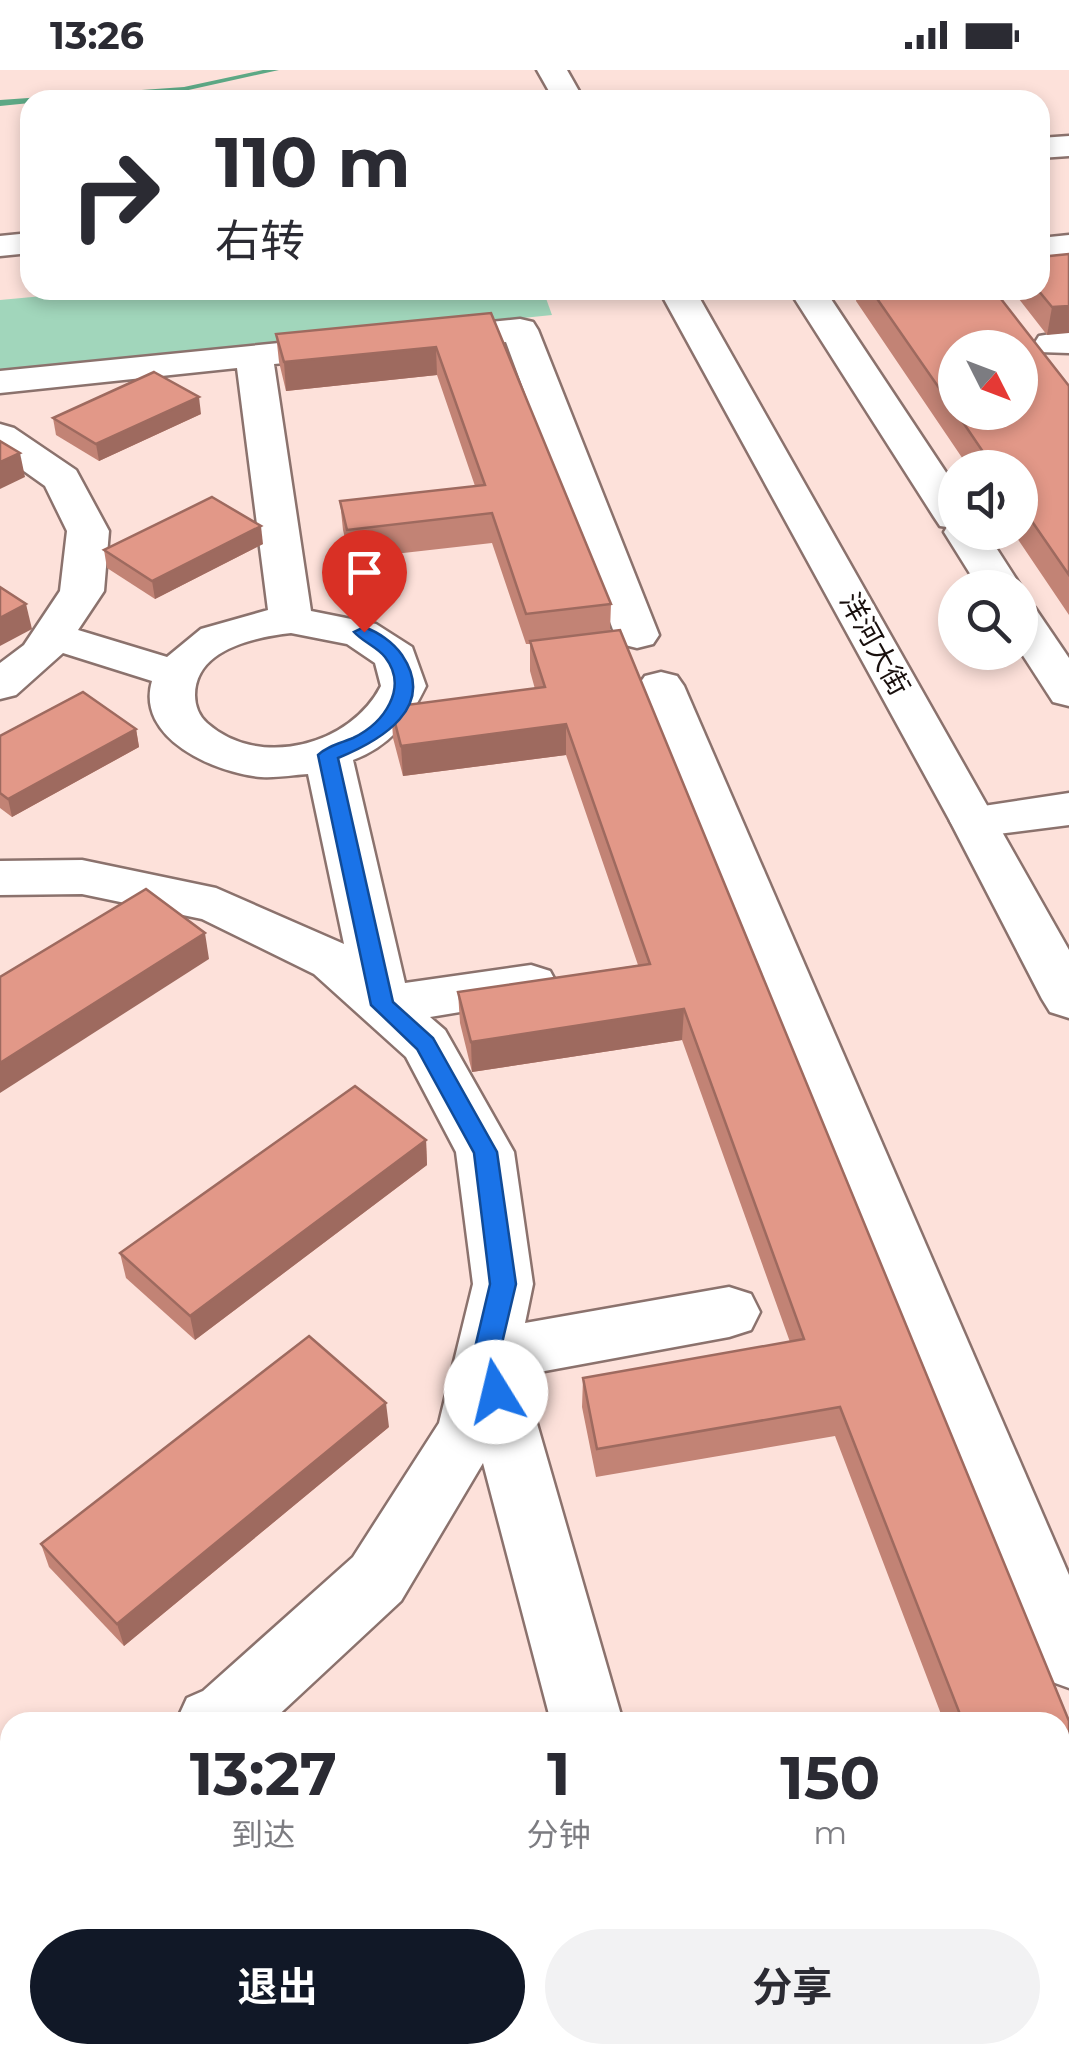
<!DOCTYPE html>
<html lang="zh">
<head>
<meta charset="utf-8">
<style>
  body { margin:0; font-family:Montserrat,"Noto Sans SC",sans-serif; background:#f2f2f3; color:#2b2b33; height:100vh; display:flex; flex-direction:column; font-size:38px; white-space:nowrap }
  * { box-sizing:border-box; margin:0 }
  p { font-size:32px; color:#7c7c81 }
  .icon { flex:none; width:55px; height:55px; fill:none; stroke:currentColor; stroke-width:2; stroke-linecap:round; stroke-linejoin:round }
  .map { position:relative; flex:1; overflow:hidden }
  .drawer { position:absolute; left:0px; top:1642px; width:1070px; height:352px; display:flex; flex-direction:column; background:#fff; border-radius:30px 30px 0 0; box-shadow:0 5px 15px #0003 }
  .drawer>* { flex:none }
  .banner { position:absolute; left:20px; top:20px; width:1030px; height:210px; border-radius:30px; box-shadow:0 5px 15px #0003; background:#fff; color:#2b2b33; overflow:hidden }
  .needle { width:65px; rotate:132deg }
  .controls { position:absolute; left:938px; top:260px; display:grid; gap:20px }
  .controls a { display:grid; place-items:center; width:100px; height:100px; border-radius:50%; background:#fff; box-shadow:0 5px 15px #0003; font-size:50px }
  .pin { position:absolute; display:grid; place-items:center; width:85px; height:85px; color:#fff; margin:-102px -42px; border-radius:50% 50% 50% 0; rotate:-45deg; box-shadow:0 0 10px #0007 }
  .pin .icon { rotate:45deg }
  .me { position:absolute; width:110px; margin:-55px; rotate:351deg; stroke-linejoin:round; filter:drop-shadow(0 0 8px #0008) }
  .turn { display:flex; align-items:center; gap:35px; height:210px; padding:0 30px; font-size:45px }
  .turn .icon { width:130px; height:130px; stroke-width:2.5 }
  .turn b { display:block; font-size:70px; line-height:85px }
  .eta { display:flex; justify-content:space-evenly; align-items:center; height:170px; text-align:center }
  .eta b { font-size:60px; font-weight:700; line-height:70px }
  .action { display:flex; gap:20px; margin-top:auto; padding:20px 30px }
  .action a { flex:1; height:115px; border-radius:60px; background:#111827; color:#fff; font-size:40px; font-weight:700; line-height:115px; text-align:center }
  .action a+a { background:#f2f2f3; color:#2b2b33 }
  .status { display:flex; justify-content:space-between; align-items:center; height:70px; padding:0 50px; background:#fff; direction:ltr }
  .status svg { height:28px; fill:currentColor }
  .map>svg:first-child { display:block }
  .green { fill:#a1d6bb }
  .lines { fill:none; stroke-linecap:round; stroke-linejoin:round }
  .stream { fill:#5da885; fill-rule:evenodd }
  .minor-casing { stroke:#8b726d; stroke-width:5 }
  .tertiary-casing { stroke:#8b726d; stroke-width:5 }
  .secondary-casing { stroke:#8b726d; stroke-width:5 }
  .minor { fill:#fff; fill-rule:evenodd }
  .tertiary { fill:#fff; fill-rule:evenodd }
  .secondary { fill:#fff; fill-rule:evenodd }
  .wall { fill:#c28375; fill-rule:evenodd }
  .shaded-wall { fill:#9e6a5f }
  .building { fill:#e29888; stroke:#9e6a5f; stroke-width:2.5 }
  .route { fill:#1a73e8; stroke:#114b97; stroke-width:2.5 }
  .labels { text-anchor:middle; dominant-baseline:central; stroke-width:8; stroke-linejoin:round; paint-order:stroke }
  .street-label { font-size:28px; fill:#180f0d; stroke:#fff }
</style>
</head>
<body>
<div class="status"><b>13:26</b><svg viewBox="0 0 49 12"><path d="M0 12V9h3v3zM5 12V6h3v6zM10 12V3h3v9zM15 12V0h3v12zM26 1h20v11H26zM47 4h2v5h-2z"/></svg></div>
<div class="map">
<svg width="1069" height="1994" viewBox="0 0 1069 1994">
  <rect width="100%" height="100%" fill="#fde1da"/>
  <!-- green -->
  <polygon class="green" points="108,220 543,220 552,245 0,302 0,230"/>
  <g class="lines">
    <!-- stream -->
    <polygon class="stream" points="263,0 279,0 184,21 69,30 30,30 30,33 0,36 0,30 184,17"/>
    <!-- minor casing -->
    <g class="minor-casing">
      <g id="minor">
        <polygon points="1069,165 1069,185 1040,188 1040,168"/>
        <polygon points="789,220 825,220 955,416 955,462 986,462 1022,518 1020,522 1020,518 979,518 944,462 947,457 940,456 934,447"/>
        <path d="M520,249L533,252L538,260L659,565L653,574L637,578L621,574L615,565L506,272L274,294L311,541L376,554L412,577L426,616C409,651 390,676 353,690L405,913L531,895L550,901L557,914L550,927L430,947L445,960L514,1082L533,1214L525,1253L729,1217L751,1224L760,1242L751,1260L729,1267L523,1305L623,1652H551L483,1393L401,1531L271,1652H176L187,1628L203,1621L353,1487L439,1353L473,1214L456,1082L406,987L314,904L202,849L82,824L0,825V791L82,790L216,818L344,874L308,704C293,705 277,708 261,707C216,703 135,669 152,611L63,583L16,625L0,629V593L24,575L60,521L67,461L45,416L0,384V354L14,358L76,400L109,461L104,521L78,560L167,587L201,559L268,540L237,298L0,323V301ZM291,563L347,574L375,593L381,616C351,675 260,700 207,653C199,646 195,636 195,625C195,579 256,567 291,563Z"/>
        <polygon points="1069,261 1069,283 1039,282 1034,274 1039,266"/>
        <polygon points="1020,534 1035,538 1069,588 1069,636 1053,632 1020,581"/>
        <polygon points="661,602 677,606 684,616 1069,1505 1069,1618 1044,1609 1034,1586 638,616 645,606"/>
        <polygon points="1069,723 1069,755 974,767 957,762 950,751 957,740"/>
        <polygon points="10,1716 10,1789 0,1793 0,1720"/>
        <polygon points="10,1913 10,1985 28,1985 0,1994 0,1916"/>
      </g>
    </g>
    <!-- tertiary casing -->
    <g class="tertiary-casing">
      <g id="tertiary">
        <polygon points="537,0 567,0 584,30 554,30"/>
        <polygon points="659,220 695,220 1069,880 1069,948 1050,942 1042,929 950,751"/>
      </g>
    </g>
    <!-- secondary casing -->
    <g class="secondary-casing">
      <g id="secondary">
        <polygon points="1069,66 1069,86 1040,88 1040,68"/>
        <polygon points="30,163 30,183 0,186 0,166"/>
      </g>
    </g>
    <!-- minor -->
    <use href="#minor" class="minor"/>
    <!-- tertiary -->
    <use href="#tertiary" class="tertiary"/>
    <!-- secondary -->
    <use href="#secondary" class="secondary"/>
  </g>
  <!-- wall -->
  <g class="wall">
    <polygon points="1069,184 1047,265 1012,220 1040,220"/>
    <path d="M858,220H994L1069,316V545L1013,462H1020V398H969L856,231ZM955,278L1020,342H955Z"/>
    <polygon points="491,243 611,534 610,561 1069,1651 1069,1994 147,1994 1060,1985 1060,1652 944,1652 835,1366 596,1407 582,1337 583,1308 790,1272 682,970 472,1002 460,953 458,922 638,895 566,685 403,706 393,668 391,637 535,619 530,601 530,574 526,574 492,473 350,489 343,460 340,431 475,416 437,305 286,321 279,292 276,264"/>
    <polygon points="201,344 99,391 56,365 53,348"/>
    <polygon points="263,474 155,529 107,498 104,480"/>
    <polygon points="136,659 139,677 12,747 0,738 0,666"/>
    <polygon points="426,1070 427,1095 195,1270 126,1208 120,1183"/>
    <polygon points="389,1357 124,1576 49,1497 41,1474"/>
  </g>
  <!-- shaded-wall -->
  <g class="shaded-wall">
    <polygon points="1069,236 1069,263 1047,265 1052,237"/>
    <polygon points="436,277 437,305 286,321 284,292"/>
    <polygon points="199,327 201,344 99,391 96,374"/>
    <polygon points="20,383 25,407 0,419 0,392"/>
    <polygon points="261,456 263,474 155,529 152,511"/>
    <polygon points="26,534 32,559 0,576 0,548"/>
    <polygon points="566,654 566,685 403,706 401,676"/>
    <polygon points="136,659 139,677 12,747 8,729"/>
    <polygon points="205,863 209,889 0,1023 0,993"/>
    <polygon points="684,939 682,970 472,1002 471,972"/>
    <polygon points="426,1070 427,1095 195,1270 190,1246"/>
    <polygon points="386,1333 389,1357 124,1576 117,1554"/>
  </g>
  <!-- building -->
  <g class="building">
    <polygon points="1069,184 1069,236 1052,237 1038,220 1040,220 1040,187"/>
    <polygon points="871,220 994,220 1069,316 1069,505 1020,434 1020,398 994,398 956,342 1020,342 1020,278 955,278 955,341"/>
    <polygon points="491,243 611,534 526,544 492,443 347,460 340,431 485,415 436,277 284,292 276,264"/>
    <polygon points="154,302 199,327 96,374 53,348"/>
    <polygon points="0,371 20,383 0,392"/>
    <polygon points="212,427 261,456 152,511 104,480"/>
    <polygon points="0,517 26,534 0,548"/>
    <polygon points="620,560 1069,1651 1069,1988 1043,1994 147,1994 188,1985 1060,1985 1060,1652 963,1652 840,1337 597,1379 583,1308 804,1269 684,939 471,972 458,922 650,894 566,654 401,676 391,637 545,617 530,571"/>
    <polygon points="83,622 136,659 8,729 0,723 0,666"/>
    <polygon points="146,819 205,863 0,993 0,907"/>
    <polygon points="355,1016 426,1070 190,1246 120,1183"/>
    <polygon points="309,1266 386,1333 117,1554 41,1474"/>
  </g>
  <!-- route -->
  <path class="route" d="M364,557C378,562 393,572 402,585C437,637 382,670 338,688L393,932L433,968L497,1082L516,1214L499,1286L509,1322L505,1330L496,1333L487,1330L473,1286L490,1214L474,1083L417,979L371,935L318,685C327,676 341,673 353,668C384,653 409,618 385,587C377,577 363,572 354,562Z"/>
  <g class="labels">
    <!-- street labels -->
    <g class="street-label">
      <text transform="translate(875 574) rotate(61)">洋河大街</text>
    </g>
  </g>
</svg>
<div class="controls">
<a><svg class="needle" viewBox="-14 -14 28 28"><path d="M0-13l5 13h-10z" fill="#e53935"/><path d="M0 13l5-13h-10z" fill="#7c7c81"/></svg></a>
<a><svg class="icon" aria-label="sound" viewBox="0 0 24 24"><path d="M4 9h4l5-4v14l-5-4H4zM17 9q2 3 0 6"/></svg></a>
<a><svg class="icon" aria-label="search" viewBox="0 0 24 24"><circle cx="10" cy="10" r="6"/><path d="M15 15l6 6"/></svg></a>
</div>
<div class="pin" style="left:364px;top:562px;background:#d93025"><svg class="icon" aria-label="arrive" viewBox="0 0 24 24"><path d="M6 21V4h12l-3 4 3 4H6"/></svg></div>
<svg class="me" style="left:496px;top:1322px" viewBox="-20 -20 40 40"><circle r="19" fill="#fff"/><path d="M0-13L10 11 0 6-10 11z" fill="#1a73e8"/></svg>
<div class="banner">
<div class="turn"><svg class="icon" aria-label="right" viewBox="0 0 24 24"><path d="M7 20v-9h11M14 6l5 5-5 5"/></svg><div><b>110 m</b>右转</div></div>
</div>
<section class="drawer">
<div class="eta">
<div><b>13:27</b><p>到达</p></div>
<div><b>1</b><p>分钟</p></div>
<div><b>150</b><p>m</p></div>
</div>
<div class="action"><a>退出</a><a>分享</a></div>
</section>
</div>
</body>
</html>
